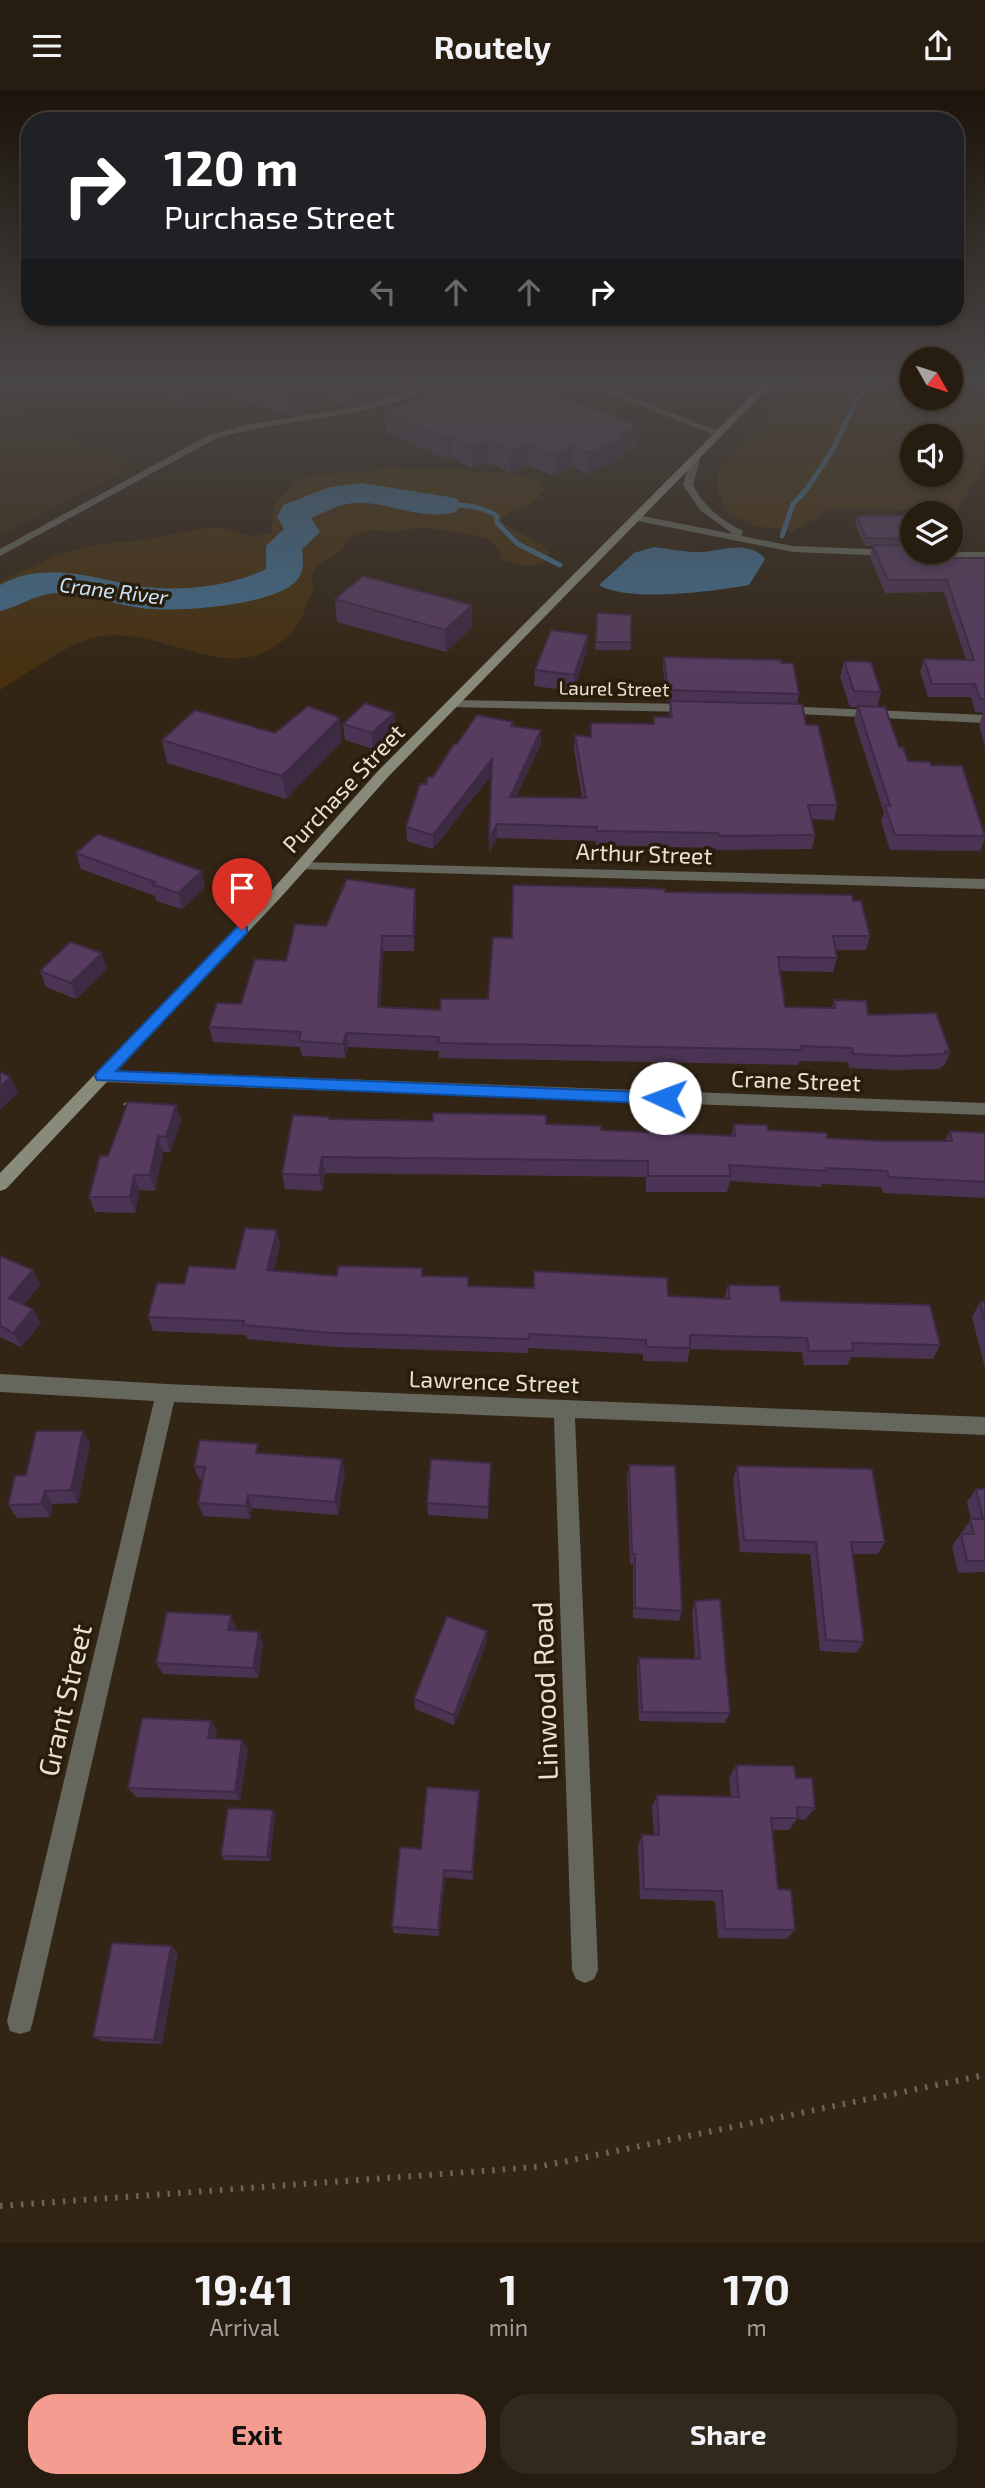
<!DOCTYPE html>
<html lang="en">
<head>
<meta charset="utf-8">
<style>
  body { margin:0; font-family:"Exo 2",sans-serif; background:#32291e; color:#f1f3f6; height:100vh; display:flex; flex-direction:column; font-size:26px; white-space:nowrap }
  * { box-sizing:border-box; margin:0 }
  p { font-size:23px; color:#a4a19f }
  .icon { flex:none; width:38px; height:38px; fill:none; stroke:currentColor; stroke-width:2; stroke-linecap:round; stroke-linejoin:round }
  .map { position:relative; height:2152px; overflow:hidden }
  .side { display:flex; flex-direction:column; background:#261c10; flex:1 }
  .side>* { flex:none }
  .hud { position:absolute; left:21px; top:21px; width:943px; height:214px; border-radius:28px; box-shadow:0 4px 10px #0003,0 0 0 2px #423a30; background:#202124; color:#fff; overflow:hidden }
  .needle { width:46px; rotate:129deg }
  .controls { position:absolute; left:900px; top:256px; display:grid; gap:14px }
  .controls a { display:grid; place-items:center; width:63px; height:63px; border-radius:50%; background:#261c10; box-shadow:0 4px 10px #0003,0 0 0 2px #423a30; font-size:35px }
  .pin { position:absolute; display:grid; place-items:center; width:60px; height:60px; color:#fff; margin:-72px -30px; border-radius:50% 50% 50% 0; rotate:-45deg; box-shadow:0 0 7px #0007 }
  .pin .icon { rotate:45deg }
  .me { position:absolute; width:77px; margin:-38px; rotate:272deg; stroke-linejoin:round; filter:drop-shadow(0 0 5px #0008) }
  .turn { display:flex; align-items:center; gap:24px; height:147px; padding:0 28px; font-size:32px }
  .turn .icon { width:91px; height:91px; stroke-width:2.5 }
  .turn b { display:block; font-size:49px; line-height:60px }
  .lanes { display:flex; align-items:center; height:66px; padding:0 28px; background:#0003; justify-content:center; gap:35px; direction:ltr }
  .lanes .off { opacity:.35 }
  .eta { display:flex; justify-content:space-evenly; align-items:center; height:119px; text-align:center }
  .eta b { font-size:42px; font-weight:700; line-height:49px }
  .primary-button { display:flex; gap:14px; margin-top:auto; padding:14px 28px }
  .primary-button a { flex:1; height:80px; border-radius:28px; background:#f59c90; color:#111; font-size:28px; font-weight:700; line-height:80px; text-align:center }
  .primary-button a+a { background:#32291e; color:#f1f3f6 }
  header { display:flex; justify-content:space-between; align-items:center; height:91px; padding:0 28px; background:#261c10; font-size:32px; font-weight:700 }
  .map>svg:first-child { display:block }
  .built { fill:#3c2c15 }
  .green { fill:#463010; fill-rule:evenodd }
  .water { fill:#426c8b }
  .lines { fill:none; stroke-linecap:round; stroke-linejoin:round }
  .stream { stroke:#426c8b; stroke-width:5 }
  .river { fill:#426c8b; fill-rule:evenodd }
  .path-far2 { stroke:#6f6355; stroke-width:2.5; stroke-dasharray:1 2.5; stroke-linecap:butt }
  .path-far1 { stroke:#6f6355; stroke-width:4.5; stroke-dasharray:2 5; stroke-linecap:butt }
  .path { stroke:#6f6355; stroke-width:6; stroke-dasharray:2.5 8; stroke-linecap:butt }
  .street { fill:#65675d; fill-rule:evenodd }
  .secondary { fill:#888a7a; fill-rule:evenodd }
  .wall { fill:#4b3453 }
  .shaded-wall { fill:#3d2a43 }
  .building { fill:#573c60; stroke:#3d2a43; stroke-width:2 }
  .route { fill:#1a73e8; stroke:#114b97; stroke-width:2 }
  .labels { text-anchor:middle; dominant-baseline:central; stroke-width:7; stroke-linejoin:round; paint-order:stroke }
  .far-street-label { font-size:19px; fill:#e9e0d6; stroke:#281c0b }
  .far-water-label { font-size:21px; font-style:italic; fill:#cae4f9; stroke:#281c0b }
  .street-label { font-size:23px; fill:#e9e0d6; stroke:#281c0b }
  .near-street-label { font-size:28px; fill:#e9e0d6; stroke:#281c0b }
</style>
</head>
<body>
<header><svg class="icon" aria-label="menu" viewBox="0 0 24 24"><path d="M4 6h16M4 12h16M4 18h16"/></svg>Routely<svg class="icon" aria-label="share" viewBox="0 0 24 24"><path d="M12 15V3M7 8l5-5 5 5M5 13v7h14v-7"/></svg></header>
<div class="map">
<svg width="985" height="2152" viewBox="0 0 985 2152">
  <rect width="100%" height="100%" fill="#322515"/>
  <!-- built -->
  <polygon class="built" points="0,313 136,373 0,445"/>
  <!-- green -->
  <g class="green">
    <path d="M805,286H912V306H950V286H985V373L957,419L832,418L793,440L756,435L726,421L717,397L719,377ZM912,345H950V383H912Z"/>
    <path d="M389,376L410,379L450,378L526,385L540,390L545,398C531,421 513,413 501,430C515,444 536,444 549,462L547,470C530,478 517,474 500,468L499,458L489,449L478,445L422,436L397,441L371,439L349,447C346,450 345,454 343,457C334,469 303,473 314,497C308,507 303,528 297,535C237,606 174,537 103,545C70,549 29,582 0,599V490L55,465L102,453L144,449L206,437H225L249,445L271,443L273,419L277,409L302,387L317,383L358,382Z"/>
  </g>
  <!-- water -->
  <path class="water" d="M654,456C670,458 688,462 703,461C725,459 749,449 765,468L749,494C715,500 629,512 599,494L634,462Z"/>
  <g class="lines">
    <!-- stream -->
    <g class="stream">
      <path d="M444,414C464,414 480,414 497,425V432L518,453L560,474"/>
      <polyline points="782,445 793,413 807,398 833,358 856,309 876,286"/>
    </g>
    <!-- river -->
    <path class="river" d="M361,392L456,407L461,414L456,421C417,431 381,406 347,413C335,415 323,422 311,427L320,441L302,458C303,470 305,479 297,489C276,515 173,522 141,517C114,513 88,504 61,502C37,501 22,515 0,520V494C45,469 92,487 138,495C179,501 230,496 266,478V455L284,438L277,426L283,414L330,396Z"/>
    <!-- path-far2 -->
    <polyline class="path-far2" points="47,286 77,300 106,286"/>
    <!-- path-far1 -->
    <polyline class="path-far1" points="125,1012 126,1015"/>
    <!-- path -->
    <polyline class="path" points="0,2115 538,2076 985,1984"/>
    <!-- street -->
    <g class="street">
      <path d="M442,286H454C442,295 425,300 410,306C347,329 279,328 215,348L0,465V458L209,344L245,334L359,316Z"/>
      <polygon points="568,286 581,286 725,343 717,345"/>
      <path d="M695,366L700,369L693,394C704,416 721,429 743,440L741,445L793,455L893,459L898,462L893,465L793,461L633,429L632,427L637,424L733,443L700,419L683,394L690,369Z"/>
      <polygon points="927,461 985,461 985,467 931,466 927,465"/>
      <polygon points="453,609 690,613 696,617 690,621 449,616 447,613"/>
      <polygon points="781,615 985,624 985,632 777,622 775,619"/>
      <polygon points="301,771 985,788 985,798 296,778 294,775"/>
      <polygon points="102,979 985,1012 985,1024 102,991 94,985"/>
      <polygon points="0,1283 166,1293 985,1326 985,1344 575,1327 598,1879 594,1888 585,1892 576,1888 572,1879 554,1327 174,1311 33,1930 30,1940 20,1943 10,1940 7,1930 154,1310 0,1301"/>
    </g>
    <!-- secondary -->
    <polygon class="secondary" points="770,286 779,286 388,686 282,805 6,1098 0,1100 0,1082 272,799 378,680"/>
  </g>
  <!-- wall -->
  <g class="wall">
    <polygon points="147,286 418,286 397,299 358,313 351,315 324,308 294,324 212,303 190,314 150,303"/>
    <polygon points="496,293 531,296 639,335 637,356 623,362 622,368 588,383 573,376 553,385 529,375 510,382 487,371 472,377 451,367 447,369 386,341 385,320"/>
    <polygon points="912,424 912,460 954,467 985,467 985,655 979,634 983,622 975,621 971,606 928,606 920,581 924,568 966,569 944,501 885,502 870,466 872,455 865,455 855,433 857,425"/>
    <polygon points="335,508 472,536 446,561 337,531"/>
    <polygon points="597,522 631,551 631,559 595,559"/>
    <polygon points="587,560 573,600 534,595 535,579"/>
    <polygon points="664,566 799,603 797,613 806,634 837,714 834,729 811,728 815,744 812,758 716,759 716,757 596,754 596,750 497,747 489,763 492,683 433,758 407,750 406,736 426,693 457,653 513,631 513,635 541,639 541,653 516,706 582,707 574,658 575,644 590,646 591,632 653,633 654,626 669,626 670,611 667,610 663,577"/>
    <polygon points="844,570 881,601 877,616 899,656 908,670 931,674 985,743 985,747 980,760 890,759 881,730 884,722 854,629 857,616 850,616 840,586"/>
    <polygon points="394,622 395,638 373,658 345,649 343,633"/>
    <polygon points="275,642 342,650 286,708 167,672 162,649"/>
    <polygon points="76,762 205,796 182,818 156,810 155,805 81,778"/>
    <polygon points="665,801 853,810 870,845 866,859 836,859 837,867 833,881 780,880 785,916 832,917 834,909 950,961 944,975 942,975 940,978 893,979 849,977 848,971 799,970 798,974 439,967 439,960 348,956 345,967 302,965 300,956 213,951 209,936 241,913 326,835 416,813 414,860 383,860 380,916 440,919 488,908 512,847"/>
    <polygon points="107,878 76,908 46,896 40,880"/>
    <polygon points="176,1014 181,1030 170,1061 163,1061 155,1100 140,1099 135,1122 95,1121 89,1106 108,1065"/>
    <polygon points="329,1026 330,1028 546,1033 601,1039 731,1045 734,1033 827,1047 881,1050 945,1050 950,1040 985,1042 985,1107 883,1102 881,1096 822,1093 821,1096 730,1090 727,1101 646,1101 646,1086 325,1082 322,1100 285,1098 282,1083"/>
    <polygon points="277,1139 280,1154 274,1179 337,1185 423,1185 468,1195 533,1197 534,1180 668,1205 724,1208 728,1194 781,1210 940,1254 933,1268 851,1266 847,1274 804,1274 802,1261 690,1258 687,1271 643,1270 643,1263 528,1257 528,1262 336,1256 247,1248 246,1244 153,1240 148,1226 184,1193 235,1178"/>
    <polygon points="0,1165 33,1179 40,1194 24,1213 41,1232 21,1256 0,1246"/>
    <polygon points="980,1211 985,1211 985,1277 972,1226"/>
    <polygon points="83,1340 90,1353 78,1412 53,1413 50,1426 17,1427 8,1414 26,1384"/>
    <polygon points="261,1362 342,1368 345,1381 338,1424 252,1417 250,1428 203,1425 198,1412 203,1389 199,1388 194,1375"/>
    <polygon points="491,1372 488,1428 428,1424 427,1412"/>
    <polygon points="629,1374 682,1520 679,1530 633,1527 633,1473 630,1473 627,1385"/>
    <polygon points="737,1375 885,1451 878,1463 853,1463 864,1551 856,1562 820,1560 810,1463 740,1461 733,1388"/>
    <polygon points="976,1398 985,1398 985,1481 958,1482 952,1455 961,1443 962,1443 962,1441 971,1428 967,1411"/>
    <polygon points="695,1510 730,1622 725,1632 639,1630 637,1577 639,1567 695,1568 692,1521"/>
    <polygon points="236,1535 235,1540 263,1552 258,1587 163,1583 156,1572"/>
    <polygon points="487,1551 454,1634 415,1618 414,1608"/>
    <polygon points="211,1630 217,1639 215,1648 248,1658 240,1709 136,1706 128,1697"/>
    <polygon points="736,1674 796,1687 815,1717 805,1729 797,1728 789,1739 772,1739 778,1798 795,1839 786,1848 718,1847 715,1810 640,1808 638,1755 642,1744 654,1744 652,1716 657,1704 731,1706 729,1687"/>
    <polygon points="479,1708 473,1789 445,1786 439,1845 394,1842 392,1836 421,1758"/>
    <polygon points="275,1723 270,1770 224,1769 221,1765"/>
    <polygon points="178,1861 162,1953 102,1950 93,1946"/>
  </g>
  <!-- shaded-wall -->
  <g class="shaded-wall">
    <polygon points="194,286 210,286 212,303 190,314 186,290"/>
    <polygon points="318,286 322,286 324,308 294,324 291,300"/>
    <polygon points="366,286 418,286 397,299 358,313 351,315 349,291"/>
    <polygon points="639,335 637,356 623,362 622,368 588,383 589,362 618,344"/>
    <polygon points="450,346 451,367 447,369 446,348"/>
    <polygon points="487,350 487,371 472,377 472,356"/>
    <polygon points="529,353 529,375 510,382 511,361"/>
    <polygon points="574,355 573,376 553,385 554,364"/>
    <polygon points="472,514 472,536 446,561 445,539"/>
    <polygon points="588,544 587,560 573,600 574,584"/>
    <polygon points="394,622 395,638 373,658 372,642"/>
    <polygon points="340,627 342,650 286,708 282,685"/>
    <polygon points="541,639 541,653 509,720 510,706"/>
    <polygon points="492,668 492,682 433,758 433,744"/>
    <polygon points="497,733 497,747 489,763 489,749"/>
    <polygon points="202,780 205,796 182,818 178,802"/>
    <polygon points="415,798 416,813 414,860 413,845"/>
    <polygon points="382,845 383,860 379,931 378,916"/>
    <polygon points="102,862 107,878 76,908 71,892"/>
    <polygon points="346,942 348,956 345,967 343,953"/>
    <polygon points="11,986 18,1002 0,1019 0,996"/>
    <polygon points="176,1014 181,1030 170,1061 166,1046"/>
    <polygon points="158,1045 163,1061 155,1100 150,1084"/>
    <polygon points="322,1066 325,1082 322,1100 319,1084"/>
    <polygon points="134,1084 140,1099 135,1122 130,1106"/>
    <polygon points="277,1139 280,1154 271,1193 267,1179"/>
    <polygon points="33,1179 40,1194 17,1221 9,1207"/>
    <polygon points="33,1218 41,1232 21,1256 13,1242"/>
    <polygon points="83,1340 90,1353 78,1412 71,1399"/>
    <polygon points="342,1368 345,1381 338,1424 335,1411"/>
    <polygon points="491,1372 491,1385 488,1428 488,1416"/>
    <polygon points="45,1400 53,1413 50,1426 41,1413"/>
    <polygon points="248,1404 252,1417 250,1428 246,1415"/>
    <polygon points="231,1524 236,1535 233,1550 228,1539"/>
    <polygon points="487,1540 487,1551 454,1634 454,1624"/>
    <polygon points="259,1541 263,1552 258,1587 253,1577"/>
    <polygon points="211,1630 217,1639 214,1657 208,1647"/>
    <polygon points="242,1649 248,1658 240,1709 235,1701"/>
    <polygon points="479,1700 479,1708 473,1789 472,1781"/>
    <polygon points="273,1719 275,1723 270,1770 267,1766"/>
    <polygon points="444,1779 445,1786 439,1845 438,1839"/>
    <polygon points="171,1855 178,1861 162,1953 154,1949"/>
  </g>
  <!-- building -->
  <g class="building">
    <polygon points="172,286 194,286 186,290"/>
    <polygon points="237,286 318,286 291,300"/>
    <polygon points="331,286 366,286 349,291"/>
    <polygon points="473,286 478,286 496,293 510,288 531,296 535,295 639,335 618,344 624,347 589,362 574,355 554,364 529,353 511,361 487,350 472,356 450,346 446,348 385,320"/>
    <polygon points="912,424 912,448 866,447 857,425"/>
    <polygon points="872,454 912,455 912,460 950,460 954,467 985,467 985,608 980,608 975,593 932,593 924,568 974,569 947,489 888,489"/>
    <polygon points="363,485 472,514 445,539 335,508"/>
    <polygon points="597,522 631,524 631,551 596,551"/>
    <polygon points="551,539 588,544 574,584 535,579"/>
    <polygon points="664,566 781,569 781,572 793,572 799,603 668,599"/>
    <polygon points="844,570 871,571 881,601 854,600"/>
    <polygon points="670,610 802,613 806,634 818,634 837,714 808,714 815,744 719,745 718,742 597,740 597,736 497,733 489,749 492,668 433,744 406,736 420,693 426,693 428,686 433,686 454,653 457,653 477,624 513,631 511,635 541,639 510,706 586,707 575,644 591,646 591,632 654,633 654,626 672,626"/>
    <polygon points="365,612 394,622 372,642 343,633"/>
    <polygon points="308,615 340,627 282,685 162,649 195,619 275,642"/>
    <polygon points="858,615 885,616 899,656 903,656 908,670 930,671 931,674 962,675 985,745 895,744 885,715 890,715"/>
    <polygon points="98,743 202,780 178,802 152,793 155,791 76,762"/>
    <polygon points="347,788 415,798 413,845 382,845 378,916 440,919 441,908 488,908 493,846 512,847 513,794 639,797 665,798 665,801 852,804 853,810 861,810 870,845 833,845 837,867 778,866 785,916 835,917 834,909 866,910 868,924 936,922 950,961 945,960 946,963 898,965 853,963 852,957 801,955 802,959 438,952 439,946 346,942 343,953 299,950 301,941 209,936 217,912 241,913 255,868 286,870 295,833 326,835"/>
    <polygon points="70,851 102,862 71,892 40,880"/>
    <polygon points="0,981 11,986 0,996"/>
    <polygon points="128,1011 176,1014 166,1046 158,1045 150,1084 134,1084 130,1106 89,1106 100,1065 108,1065"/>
    <polygon points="433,1022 546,1024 546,1033 601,1035 601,1039 735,1045 734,1033 767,1034 768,1039 827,1042 827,1047 881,1050 952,1050 950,1040 985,1042 985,1091 889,1086 887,1080 826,1077 826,1080 729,1074 731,1085 648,1085 648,1070 322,1066 319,1084 282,1083 293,1024 329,1026 329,1028 433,1030"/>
    <polygon points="245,1137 277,1139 267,1179 337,1185 338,1175 422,1177 422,1185 468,1186 468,1195 534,1197 534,1180 667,1187 668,1205 730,1208 728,1194 779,1195 781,1210 930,1214 940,1254 852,1252 853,1260 809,1260 807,1247 690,1244 690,1257 646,1256 646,1249 529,1243 528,1248 333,1242 243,1234 244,1230 148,1226 157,1192 184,1193 189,1175 235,1178"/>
    <polygon points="0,1165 33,1179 9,1207 33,1218 13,1242 0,1235"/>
    <polygon points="980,1211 985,1211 985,1231"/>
    <polygon points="36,1340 83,1340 71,1399 45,1400 41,1413 8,1414 15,1385 26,1384"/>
    <polygon points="200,1349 258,1353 256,1362 342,1368 335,1411 248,1404 246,1415 198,1412 205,1376 194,1375"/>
    <polygon points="431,1368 491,1372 488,1416 427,1412"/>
    <polygon points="629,1374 675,1375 682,1520 635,1517 635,1463 632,1463"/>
    <polygon points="737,1375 872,1378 885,1451 851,1451 864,1551 826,1549 816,1451 744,1449"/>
    <polygon points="976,1398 985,1398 985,1470 967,1470 961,1443 974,1443 970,1428 983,1428"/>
    <polygon points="720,1508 730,1622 642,1621 639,1567 700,1568 695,1510"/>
    <polygon points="167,1521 231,1524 228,1539 259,1541 253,1577 156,1572"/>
    <polygon points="447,1525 487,1540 454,1624 414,1608"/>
    <polygon points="142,1627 211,1630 208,1647 242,1649 235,1701 128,1697"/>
    <polygon points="736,1674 794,1675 796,1687 812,1687 815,1717 797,1716 798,1727 771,1727 778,1798 791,1799 795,1839 725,1838 722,1800 644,1798 642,1744 659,1744 657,1704 739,1706"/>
    <polygon points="427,1696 479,1700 472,1781 444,1779 438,1839 392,1836 400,1756 421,1758"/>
    <polygon points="228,1717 273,1719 267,1766 221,1765"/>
    <polygon points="112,1852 171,1855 154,1949 93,1946"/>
  </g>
  <!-- sky -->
  <linearGradient id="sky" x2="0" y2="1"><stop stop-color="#1c140c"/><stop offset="0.49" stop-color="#494646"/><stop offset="1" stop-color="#494646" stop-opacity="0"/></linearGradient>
  <rect width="985" height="587" fill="url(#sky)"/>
  <!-- route -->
  <polygon class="route" points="242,834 247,836 247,842 116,980 665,1002 673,1007 665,1013 97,989 95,985 97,981 237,836"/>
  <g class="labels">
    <!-- far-street labels -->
    <g class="far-street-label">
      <text transform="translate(614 597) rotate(1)">Laurel Street</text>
    </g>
    <!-- far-water labels -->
    <g class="far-water-label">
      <text transform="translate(114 499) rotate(7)">Crane River</text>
    </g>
    <!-- street labels -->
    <g class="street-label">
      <text transform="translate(343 697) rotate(-47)">Purchase Street</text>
      <text transform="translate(644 762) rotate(2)">Arthur Street</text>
      <text transform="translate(796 989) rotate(2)">Crane Street</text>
      <text transform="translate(494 1290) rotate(2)">Lawrence Street</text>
    </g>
    <!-- near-street labels -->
    <g class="near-street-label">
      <text transform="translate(544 1600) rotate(-92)">Linwood Road</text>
      <text transform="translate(64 1609) rotate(-77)">Grant Street</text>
    </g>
  </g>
</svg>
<div class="controls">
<a><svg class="needle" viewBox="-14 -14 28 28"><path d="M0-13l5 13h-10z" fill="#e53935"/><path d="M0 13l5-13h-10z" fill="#a4a19f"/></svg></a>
<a><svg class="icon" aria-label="sound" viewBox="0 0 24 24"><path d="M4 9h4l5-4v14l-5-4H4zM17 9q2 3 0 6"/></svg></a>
<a><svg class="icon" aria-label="layers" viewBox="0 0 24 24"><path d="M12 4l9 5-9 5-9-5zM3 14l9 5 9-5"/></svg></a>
</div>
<div class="pin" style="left:242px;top:839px;background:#d93025"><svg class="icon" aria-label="arrive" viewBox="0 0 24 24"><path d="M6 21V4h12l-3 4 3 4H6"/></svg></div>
<svg class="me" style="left:665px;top:1007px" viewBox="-20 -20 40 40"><circle r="19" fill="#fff"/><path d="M0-13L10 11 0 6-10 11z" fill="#1a73e8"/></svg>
<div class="hud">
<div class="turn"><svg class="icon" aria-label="right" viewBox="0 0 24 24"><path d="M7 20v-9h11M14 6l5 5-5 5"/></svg><div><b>120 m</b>Purchase Street</div></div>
<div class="lanes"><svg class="icon off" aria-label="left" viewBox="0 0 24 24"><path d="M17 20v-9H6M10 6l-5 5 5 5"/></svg><svg class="icon off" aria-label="ahead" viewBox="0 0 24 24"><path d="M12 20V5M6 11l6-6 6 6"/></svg><svg class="icon off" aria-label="ahead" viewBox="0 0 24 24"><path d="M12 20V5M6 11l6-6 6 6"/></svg><svg class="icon" aria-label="right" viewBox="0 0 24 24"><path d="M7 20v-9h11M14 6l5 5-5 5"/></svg></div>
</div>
</div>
<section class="side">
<div class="eta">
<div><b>19:41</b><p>Arrival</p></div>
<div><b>1</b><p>min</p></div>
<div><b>170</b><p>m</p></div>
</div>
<div class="primary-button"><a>Exit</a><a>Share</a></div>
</section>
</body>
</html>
